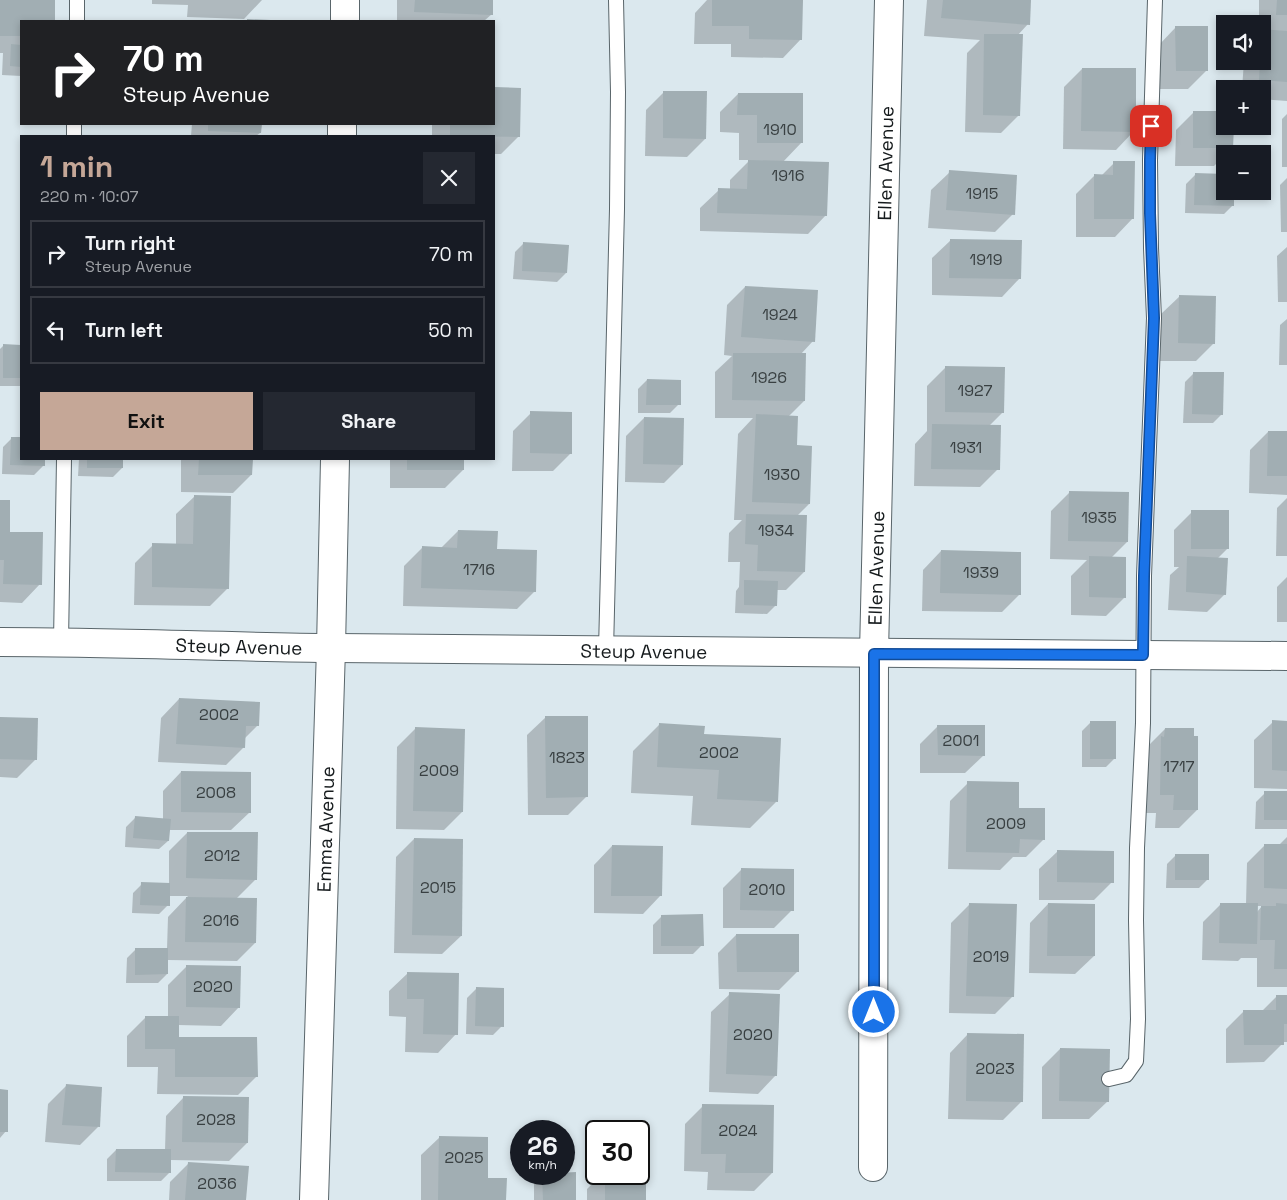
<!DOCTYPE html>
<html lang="en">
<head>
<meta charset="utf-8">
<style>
  body { margin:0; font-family:"Space Grotesk",sans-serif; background:#242831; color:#f1f3f6; height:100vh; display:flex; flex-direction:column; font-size:19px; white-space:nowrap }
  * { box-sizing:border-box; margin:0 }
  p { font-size:16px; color:#9ea1a6 }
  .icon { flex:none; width:28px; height:28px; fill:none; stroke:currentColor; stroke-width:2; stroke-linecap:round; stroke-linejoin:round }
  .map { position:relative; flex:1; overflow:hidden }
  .side { position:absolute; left:20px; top:135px; width:475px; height:325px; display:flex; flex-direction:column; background:#171b24; border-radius:0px; box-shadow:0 2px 8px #0003 }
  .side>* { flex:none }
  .guide { position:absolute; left:20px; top:20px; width:475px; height:105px; border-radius:0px; box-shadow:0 2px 8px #0003; background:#202124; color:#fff; overflow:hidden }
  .buttons { position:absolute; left:1216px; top:15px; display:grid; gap:10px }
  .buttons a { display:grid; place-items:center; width:55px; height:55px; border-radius:0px; background:#171b24; box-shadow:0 2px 8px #0003; font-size:25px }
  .speed { position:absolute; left:510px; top:1120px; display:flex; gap:10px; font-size:25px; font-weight:700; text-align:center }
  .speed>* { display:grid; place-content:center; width:65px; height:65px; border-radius:50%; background:#171b24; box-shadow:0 2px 8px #0003; line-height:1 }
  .speed small { font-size:12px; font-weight:400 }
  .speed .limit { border:2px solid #111; border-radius:8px; background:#fff; color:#111 }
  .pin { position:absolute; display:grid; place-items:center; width:42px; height:42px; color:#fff; margin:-21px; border-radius:10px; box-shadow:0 2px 8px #0006 }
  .me { position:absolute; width:55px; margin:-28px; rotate:0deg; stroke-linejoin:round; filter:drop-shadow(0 0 4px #0008) }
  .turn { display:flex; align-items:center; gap:18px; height:105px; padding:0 20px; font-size:22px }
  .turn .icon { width:65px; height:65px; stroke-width:2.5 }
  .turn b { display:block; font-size:35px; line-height:42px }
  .round { display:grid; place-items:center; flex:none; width:52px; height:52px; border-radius:0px; background:#242831 }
  .overview { display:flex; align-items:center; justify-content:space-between; height:85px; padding:0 20px }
  h1 { font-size:30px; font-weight:700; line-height:38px; color:#c5a797 }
  .button { display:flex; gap:10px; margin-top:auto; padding:10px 20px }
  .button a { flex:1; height:58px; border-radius:0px; background:#c5a797; color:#111; font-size:20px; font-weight:700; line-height:58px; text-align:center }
  .button a+a { background:#242831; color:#f1f3f6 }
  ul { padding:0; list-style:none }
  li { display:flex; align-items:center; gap:15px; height:68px; margin:0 10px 8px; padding:0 10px; border:2px solid #363941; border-radius:0px }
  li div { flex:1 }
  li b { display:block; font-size:19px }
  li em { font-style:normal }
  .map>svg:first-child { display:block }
  .shadow { fill:#0003; fill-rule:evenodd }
  .building { fill:#a1aeb3 }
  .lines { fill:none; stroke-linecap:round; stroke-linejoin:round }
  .lane-casing { stroke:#59656a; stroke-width:16 }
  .street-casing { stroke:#59656a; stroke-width:30 }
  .lane { stroke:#fff; stroke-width:14 }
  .street { stroke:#fff; stroke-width:28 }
  .route-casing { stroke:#114b97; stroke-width:12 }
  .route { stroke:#1a73e8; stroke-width:9 }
  .labels { text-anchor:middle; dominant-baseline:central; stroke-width:4.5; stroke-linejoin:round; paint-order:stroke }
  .number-label { font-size:16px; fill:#394042 }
  .street-label { font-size:19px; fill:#161b1d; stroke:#fff }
</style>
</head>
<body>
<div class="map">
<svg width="1287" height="1200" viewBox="0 0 1287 1200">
  <rect width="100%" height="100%" fill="#dbe8ee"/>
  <!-- shadow -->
  <g class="shadow">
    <polygon points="0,0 54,0 54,21 21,21 21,76 2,75 3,53 0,53"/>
    <polygon points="152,0 262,0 244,19 187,17 188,5 152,4"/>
    <polygon points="397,0 492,0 492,14 484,21 397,21"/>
    <polygon points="707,0 802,0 801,39 783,58 731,57 731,44 694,44 695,13"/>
    <polygon points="927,0 1030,0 1028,24 1017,36 1019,115 1001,133 965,132 967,53 980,40 924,36"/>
    <polygon points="1259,0 1287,0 1287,101 1262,99 1262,89 1242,89 1244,61 1262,61 1262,24 1259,24"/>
    <polygon points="1176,27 1207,70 1188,89 1158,89 1158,46"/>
    <polygon points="1082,69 1134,131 1116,150 1063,149 1064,87"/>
    <polygon points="494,89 520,89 519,136 501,154 494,154 494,136 432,136 432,124 494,124"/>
    <polygon points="664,92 705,139 687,157 645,156 646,110"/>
    <polygon points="738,94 802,142 782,163 826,215 808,234 700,231 700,208 719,190 730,190 730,180 750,160 739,160 739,133 720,132 720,112"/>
    <polygon points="1194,112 1225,113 1225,126 1232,148 1214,166 1175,166 1176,130"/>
    <polygon points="1287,114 1287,167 1282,167 1282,119"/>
    <polygon points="192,124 261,124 260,133 256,136 191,136"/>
    <polygon points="1114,163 1133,218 1115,237 1076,237 1076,194 1094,176 1101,176"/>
    <polygon points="950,172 1013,214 995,232 928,228 931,190"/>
    <polygon points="1195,175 1225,175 1225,191 1233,205 1224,214 1185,213 1186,184"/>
    <polygon points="1287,178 1287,232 1281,232 1280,185"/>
    <polygon points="951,240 1020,278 1002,297 932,295 932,258"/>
    <polygon points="524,243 566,273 557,282 513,279 515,252"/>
    <polygon points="1287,247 1287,302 1278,302 1277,256"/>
    <polygon points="745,287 813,341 801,354 804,401 788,417 809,504 797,516 804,572 786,590 777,590 776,605 767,614 735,613 736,591 739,587 740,562 728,562 729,533 742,520 734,520 738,434 753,418 715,418 715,372 732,356 724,355 727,305"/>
    <polygon points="1180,296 1214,343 1196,361 1160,361 1161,314"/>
    <polygon points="1287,319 1287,365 1279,365 1280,325"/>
    <polygon points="3,346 21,346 21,386 0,386 0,349"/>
    <polygon points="946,367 1003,412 989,426 998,469 980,487 914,486 915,444 927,431 927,386"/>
    <polygon points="1194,373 1222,414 1213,423 1183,423 1185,382"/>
    <polygon points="647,380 679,404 670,413 638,413 638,389"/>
    <polygon points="531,413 571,453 553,471 512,471 513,431"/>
    <polygon points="644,418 682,465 664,483 625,482 626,436"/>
    <polygon points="1268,432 1287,432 1287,495 1249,493 1250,450"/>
    <polygon points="12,438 21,438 21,459 44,459 43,466 34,475 2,474 3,447"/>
    <polygon points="79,459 122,459 122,468 113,477 78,476"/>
    <polygon points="181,459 251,459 251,475 233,493 181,492"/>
    <polygon points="390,459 463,459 463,470 445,488 390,488"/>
    <polygon points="1069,493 1127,542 1111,558 1125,597 1106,616 1071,615 1071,576 1087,560 1050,559 1051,511"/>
    <polygon points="195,496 228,588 210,606 134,605 135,563 153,545 176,545 176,514"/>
    <polygon points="1287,498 1287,556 1276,556 1277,508"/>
    <polygon points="0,501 9,533 40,584 22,603 0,602"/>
    <polygon points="1192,512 1228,548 1217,559 1225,594 1207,612 1168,610 1170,575 1179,567 1174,567 1174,530"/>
    <polygon points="458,531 496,550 535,591 517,609 403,606 404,566 422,548 441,548"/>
    <polygon points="941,551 1020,594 1002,612 922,611 923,570"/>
    <polygon points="1287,577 1287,622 1277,622 1277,587"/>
    <polygon points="179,699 257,726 244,739 244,747 226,765 158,762 161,718"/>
    <polygon points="546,717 586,797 568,815 528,815 527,735"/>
    <polygon points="0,718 36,759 17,778 0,777"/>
    <polygon points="1091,722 1115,758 1106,767 1082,767 1082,731"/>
    <polygon points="1273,722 1287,722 1287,789 1254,788 1254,740"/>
    <polygon points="660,724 703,735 776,802 750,828 691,825 693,796 631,793 633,751"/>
    <polygon points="938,726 984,755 965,773 920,773 920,744"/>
    <polygon points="416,728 462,812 444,830 396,829 397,747"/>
    <polygon points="1165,729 1197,810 1179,828 1155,828 1156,813 1143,813 1147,747"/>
    <polygon points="181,772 250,812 231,830 169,830 168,841 159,849 125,847 126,827 135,818 163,820 163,791"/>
    <polygon points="968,783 1018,809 1044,839 1026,857 1013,857 1000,870 948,869 950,801"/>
    <polygon points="1265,793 1287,793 1287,829 1255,829 1256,802"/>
    <polygon points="187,833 256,879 236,899 255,943 237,961 167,960 167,974 158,983 126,983 127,958 136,949 167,949 168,917 188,896 169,896 168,905 159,914 132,913 133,893 142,884 169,885 169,851"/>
    <path d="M1287,837V987H1257V958H1241L1238,961L1202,960L1203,922L1221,904H1246L1247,863L1265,845H1279ZM1257,906H1262L1257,912Z"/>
    <polygon points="414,839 461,936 442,954 394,953 396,857"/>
    <polygon points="612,846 661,895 643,914 594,913 594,865"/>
    <polygon points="1058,851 1112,882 1094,900 1039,900 1039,869"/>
    <polygon points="1176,855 1208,879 1199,888 1166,888 1167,864"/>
    <polygon points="741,870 792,910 774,928 723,928 723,888"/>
    <polygon points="970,904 1013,996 995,1014 949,1013 951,923"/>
    <polygon points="1048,904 1094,956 1075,974 1029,973 1030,923"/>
    <polygon points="662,916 702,945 693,954 653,954 653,925"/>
    <polygon points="736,935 797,972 779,990 719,989 718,953"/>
    <polygon points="187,966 239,1007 221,1026 178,1025 178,1038 257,1076 238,1095 157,1094 158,1067 127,1067 127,1036 145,1018 168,1017 168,985"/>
    <polygon points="408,973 456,1034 438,1053 405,1052 406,1017 389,1016 389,991"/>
    <polygon points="476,989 502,1026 493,1035 466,1034 467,998"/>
    <polygon points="730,994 776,1075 758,1094 709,1092 711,1012"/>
    <polygon points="1277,996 1287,996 1287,1042 1282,1042 1282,1044 1264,1062 1226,1063 1226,1029 1244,1011 1262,1011"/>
    <polygon points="968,1034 1021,1102 1003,1120 948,1119 950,1053"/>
    <polygon points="1060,1049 1108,1101 1089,1119 1042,1119 1042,1067"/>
    <polygon points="66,1086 98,1127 80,1145 45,1142 48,1104"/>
    <polygon points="0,1091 6,1131 0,1138"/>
    <polygon points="184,1097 247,1143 229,1161 170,1160 170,1172 161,1181 107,1181 107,1159 116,1150 165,1150 166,1116"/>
    <polygon points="703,1106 772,1173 754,1191 707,1190 708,1172 684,1171 685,1124"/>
    <polygon points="440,1137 487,1179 505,1200 421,1200 421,1155"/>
    <polygon points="189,1163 245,1200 169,1200 170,1182"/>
    <polygon points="639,1170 645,1170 645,1200 587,1200 587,1189 602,1174 639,1174"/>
    <polygon points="543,1174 575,1200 534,1200 534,1183"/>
  </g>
  <!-- building -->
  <g class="building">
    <polygon points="0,0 55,0 55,21 21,21 21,36 0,36"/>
    <polygon points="415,0 493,0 493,15 414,12"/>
    <polygon points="712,0 803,0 802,40 749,39 749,26 712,26"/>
    <polygon points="943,0 1031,0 1030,25 941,18"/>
    <polygon points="1277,0 1287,0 1287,15 1276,15"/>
    <polygon points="247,19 271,20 271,21 247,21"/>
    <polygon points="1175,26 1208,26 1208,71 1176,71"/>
    <polygon points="1262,29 1287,31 1287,82 1259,80 1260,61 1262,61"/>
    <polygon points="984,34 1023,34 1020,116 983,115"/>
    <polygon points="11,44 21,45 21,67 10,66"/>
    <polygon points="1082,68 1136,68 1136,132 1081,131"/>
    <polygon points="494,87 521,88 520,137 450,136 450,124 494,124"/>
    <polygon points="663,91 707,91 706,139 663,138"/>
    <polygon points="738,93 803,93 803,143 757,143 757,115 737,115"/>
    <polygon points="1193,111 1225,111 1225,126 1234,126 1233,148 1193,148"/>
    <polygon points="208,124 262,124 261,133 208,131"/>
    <polygon points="748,160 829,162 827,216 717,213 718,188 747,189"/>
    <polygon points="1113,161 1135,161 1134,219 1094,219 1094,174 1113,175"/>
    <polygon points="949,170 1017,175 1015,215 946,210"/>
    <polygon points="1195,173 1225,174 1225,191 1234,191 1234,206 1194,205"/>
    <polygon points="950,239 1022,240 1021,279 949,278"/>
    <polygon points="523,242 569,245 567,273 522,271"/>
    <polygon points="745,286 818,290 815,342 741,337"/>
    <polygon points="1179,295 1216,296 1215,344 1178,343"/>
    <polygon points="3,344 21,345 21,378 3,378"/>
    <polygon points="733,353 806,353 805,401 732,400"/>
    <polygon points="945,366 1005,367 1004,413 945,412"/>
    <polygon points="1193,372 1224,372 1223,415 1192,414"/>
    <polygon points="647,379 681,380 681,405 646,405"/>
    <polygon points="530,411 572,412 572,454 530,453"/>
    <polygon points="756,414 798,416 797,445 812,446 810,504 752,502"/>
    <polygon points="644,417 684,418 683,465 643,464"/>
    <polygon points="932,424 1001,425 1000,470 931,469"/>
    <polygon points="1268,431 1287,431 1287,476 1267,476"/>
    <polygon points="11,437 21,437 21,459 45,459 45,466 10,465"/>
    <rect x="87" y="459" width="36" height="9"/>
    <polygon points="199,459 253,459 252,475 198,475"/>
    <rect x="407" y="459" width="57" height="11"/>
    <polygon points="1069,491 1129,492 1128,542 1068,541"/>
    <polygon points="194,495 231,496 229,589 152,587 152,543 193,544"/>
    <polygon points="0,500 10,500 10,532 43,532 42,585 3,584 4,560 0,560"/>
    <rect x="1191" y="510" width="38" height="39"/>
    <polygon points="746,514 807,515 805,572 757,571 758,545 745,544"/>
    <polygon points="458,530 498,531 497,549 537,550 536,592 421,588 422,546 457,548"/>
    <polygon points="941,550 1021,552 1021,595 940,593"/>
    <polygon points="1089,556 1126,557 1126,598 1089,597"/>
    <polygon points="1187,556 1228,558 1226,595 1186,592"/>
    <polygon points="744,580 778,581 777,606 744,605"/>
    <polygon points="179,698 260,702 259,726 246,726 245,748 176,744"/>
    <polygon points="545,716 588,716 588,797 546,798"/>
    <polygon points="0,717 38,718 37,760 0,759"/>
    <polygon points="1272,720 1287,721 1287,771 1272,770"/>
    <rect x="1090" y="721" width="26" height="38"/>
    <polygon points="659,723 705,726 704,734 781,738 778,802 717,799 719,770 657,767"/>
    <polygon points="937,725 985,725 985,756 938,755"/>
    <polygon points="415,727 465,729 463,812 413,811"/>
    <polygon points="1165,728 1194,728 1194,736 1198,736 1198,810 1173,810 1174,795 1160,795 1161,736 1164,737"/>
    <polygon points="181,771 251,772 251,813 181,812"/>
    <polygon points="967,781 1019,782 1019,808 1045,808 1045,840 1020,839 1019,853 966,852"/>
    <rect x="1264" y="791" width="23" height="29"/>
    <polygon points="135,816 171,819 169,841 133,838"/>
    <polygon points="187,832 258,832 257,880 186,878"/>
    <polygon points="414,838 463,839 462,936 412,935"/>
    <polygon points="1264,844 1287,844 1287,889 1264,888"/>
    <polygon points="612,845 663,846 662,896 611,896"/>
    <polygon points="1057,850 1114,851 1114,883 1057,882"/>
    <rect x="1175" y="854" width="34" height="26"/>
    <polygon points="741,868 794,869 794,911 740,910"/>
    <polygon points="141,882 170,883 170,906 140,905"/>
    <polygon points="186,897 257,898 256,943 185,942"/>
    <polygon points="969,903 1017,904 1014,997 966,996"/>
    <polygon points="1048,903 1095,904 1095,956 1047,956"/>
    <polygon points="1220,903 1258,903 1257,944 1219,943"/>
    <polygon points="1276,903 1287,904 1287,969 1274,969 1275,940 1260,940 1261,906 1276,906"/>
    <polygon points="703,914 704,946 661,946 661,915"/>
    <polygon points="736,934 799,934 799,972 737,972"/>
    <polygon points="135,948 168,948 168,974 135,975"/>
    <polygon points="186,965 241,966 240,1008 186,1007"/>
    <polygon points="407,972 459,973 458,1035 423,1034 424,999 407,999"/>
    <polygon points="476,987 504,988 504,1027 475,1026"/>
    <polygon points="729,992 780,994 777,1076 726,1074"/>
    <polygon points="1276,995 1287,995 1287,1024 1284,1024 1284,1045 1244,1045 1243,1010 1276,1010"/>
    <polygon points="145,1016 179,1016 179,1037 257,1037 258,1077 175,1077 175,1049 145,1049"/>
    <polygon points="967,1033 1024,1034 1023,1102 966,1101"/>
    <polygon points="1060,1048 1110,1049 1109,1102 1059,1101"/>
    <polygon points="66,1084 102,1087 100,1127 62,1125"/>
    <polygon points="0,1089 8,1090 8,1132 0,1132"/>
    <polygon points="183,1096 249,1097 248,1143 182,1142"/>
    <polygon points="702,1104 774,1105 773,1173 725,1173 726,1154 701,1154"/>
    <polygon points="439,1136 488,1137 488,1178 507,1178 506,1200 438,1200"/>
    <polygon points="116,1149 171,1149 171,1173 115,1172"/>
    <polygon points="188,1162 249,1166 246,1200 185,1200"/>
    <polygon points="639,1169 646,1169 646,1200 605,1200 605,1174 639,1174"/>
    <polygon points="576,1172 576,1200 543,1200 542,1174"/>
  </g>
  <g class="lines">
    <!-- lane casing -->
    <g class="lane-casing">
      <g id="lane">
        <polyline points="77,21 77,0"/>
        <polyline points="74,136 74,124"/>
        <polyline points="61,642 64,459"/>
        <polyline points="606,650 617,209 618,92 616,0"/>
        <polyline points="1109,1079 1126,1075 1136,1061 1138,1019 1136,920 1137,848 1143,723 1144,576 1154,318 1151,248 1150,160 1155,0"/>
      </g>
    </g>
    <!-- street casing -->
    <g class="street-casing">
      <g id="street">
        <polyline points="345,21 345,0"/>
        <polyline points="342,136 342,124"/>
        <path id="s1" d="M0,642C112,642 224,647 336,648C653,652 970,653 1287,656"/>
        <path id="s2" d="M873,1167L874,653L889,0"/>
        <path id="s3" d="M314,1200L331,648L335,459"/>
      </g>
    </g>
    <!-- lane -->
    <use href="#lane" class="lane"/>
    <!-- street -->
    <use href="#street" class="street"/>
  </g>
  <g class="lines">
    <!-- route casing -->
    <g class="route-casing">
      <polyline id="route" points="874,1012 874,654 1143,655 1144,576 1154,318 1150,213 1150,160 1151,126"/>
    </g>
    <!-- route -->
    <use href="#route" class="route"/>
  </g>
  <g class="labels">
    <!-- number labels -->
    <g class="number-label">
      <text x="780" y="129">1910</text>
      <text x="788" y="175">1916</text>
      <text x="982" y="193">1915</text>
      <text x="986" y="259">1919</text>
      <text x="780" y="314">1924</text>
      <text x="769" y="377">1926</text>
      <text x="975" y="390">1927</text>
      <text x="966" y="447">1931</text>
      <text x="782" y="474">1930</text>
      <text x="1099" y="517">1935</text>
      <text x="776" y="530">1934</text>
      <text x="479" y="569">1716</text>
      <text x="981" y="572">1939</text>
      <text x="219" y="714">2002</text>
      <text x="961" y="740">2001</text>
      <text x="719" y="752">2002</text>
      <text x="567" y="757">1823</text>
      <text x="1179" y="766">1717</text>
      <text x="439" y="770">2009</text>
      <text x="216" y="792">2008</text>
      <text x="1006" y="823">2009</text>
      <text x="222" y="855">2012</text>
      <text x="438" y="887">2015</text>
      <text x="767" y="889">2010</text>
      <text x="221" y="920">2016</text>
      <text x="991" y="956">2019</text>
      <text x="213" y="986">2020</text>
      <text x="753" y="1034">2020</text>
      <text x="995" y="1068">2023</text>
      <text x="216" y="1119">2028</text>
      <text x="738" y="1130">2024</text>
      <text x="464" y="1157">2025</text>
      <text x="217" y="1183">2036</text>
    </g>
    <!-- street labels -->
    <g class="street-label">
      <text stroke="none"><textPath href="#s2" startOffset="1004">Ellen Avenue</textPath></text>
      <text stroke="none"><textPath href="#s2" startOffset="599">Ellen Avenue</textPath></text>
      <text stroke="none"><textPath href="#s1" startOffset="239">Steup Avenue</textPath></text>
      <text stroke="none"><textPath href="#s1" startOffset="644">Steup Avenue</textPath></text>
      <text stroke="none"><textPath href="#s3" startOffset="371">Emma Avenue</textPath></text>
    </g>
  </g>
</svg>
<div class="buttons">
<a><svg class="icon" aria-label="sound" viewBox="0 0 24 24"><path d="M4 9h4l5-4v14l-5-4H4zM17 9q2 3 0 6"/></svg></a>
<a>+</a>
<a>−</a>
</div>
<div class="speed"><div>26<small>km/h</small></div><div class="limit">30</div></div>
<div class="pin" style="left:1151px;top:126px;background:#d93025"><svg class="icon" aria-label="arrive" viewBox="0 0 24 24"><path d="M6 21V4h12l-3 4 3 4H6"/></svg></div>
<svg class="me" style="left:874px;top:1012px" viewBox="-20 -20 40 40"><circle r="17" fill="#1a73e8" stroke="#fff" stroke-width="3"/><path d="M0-11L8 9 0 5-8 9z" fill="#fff"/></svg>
<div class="guide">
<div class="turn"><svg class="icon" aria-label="right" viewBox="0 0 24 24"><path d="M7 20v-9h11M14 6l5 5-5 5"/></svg><div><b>70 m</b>Steup Avenue</div></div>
</div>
<section class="side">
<div class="overview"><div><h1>1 min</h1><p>220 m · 10:07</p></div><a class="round"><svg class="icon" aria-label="close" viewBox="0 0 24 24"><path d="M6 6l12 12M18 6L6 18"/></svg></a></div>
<ul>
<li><svg class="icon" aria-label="right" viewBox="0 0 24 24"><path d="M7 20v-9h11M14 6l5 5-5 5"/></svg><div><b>Turn right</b><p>Steup Avenue</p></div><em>70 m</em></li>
<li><svg class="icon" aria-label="left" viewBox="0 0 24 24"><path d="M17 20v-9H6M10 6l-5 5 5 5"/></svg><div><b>Turn left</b></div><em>50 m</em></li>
</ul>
<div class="button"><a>Exit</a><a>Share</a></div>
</section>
</div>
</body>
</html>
